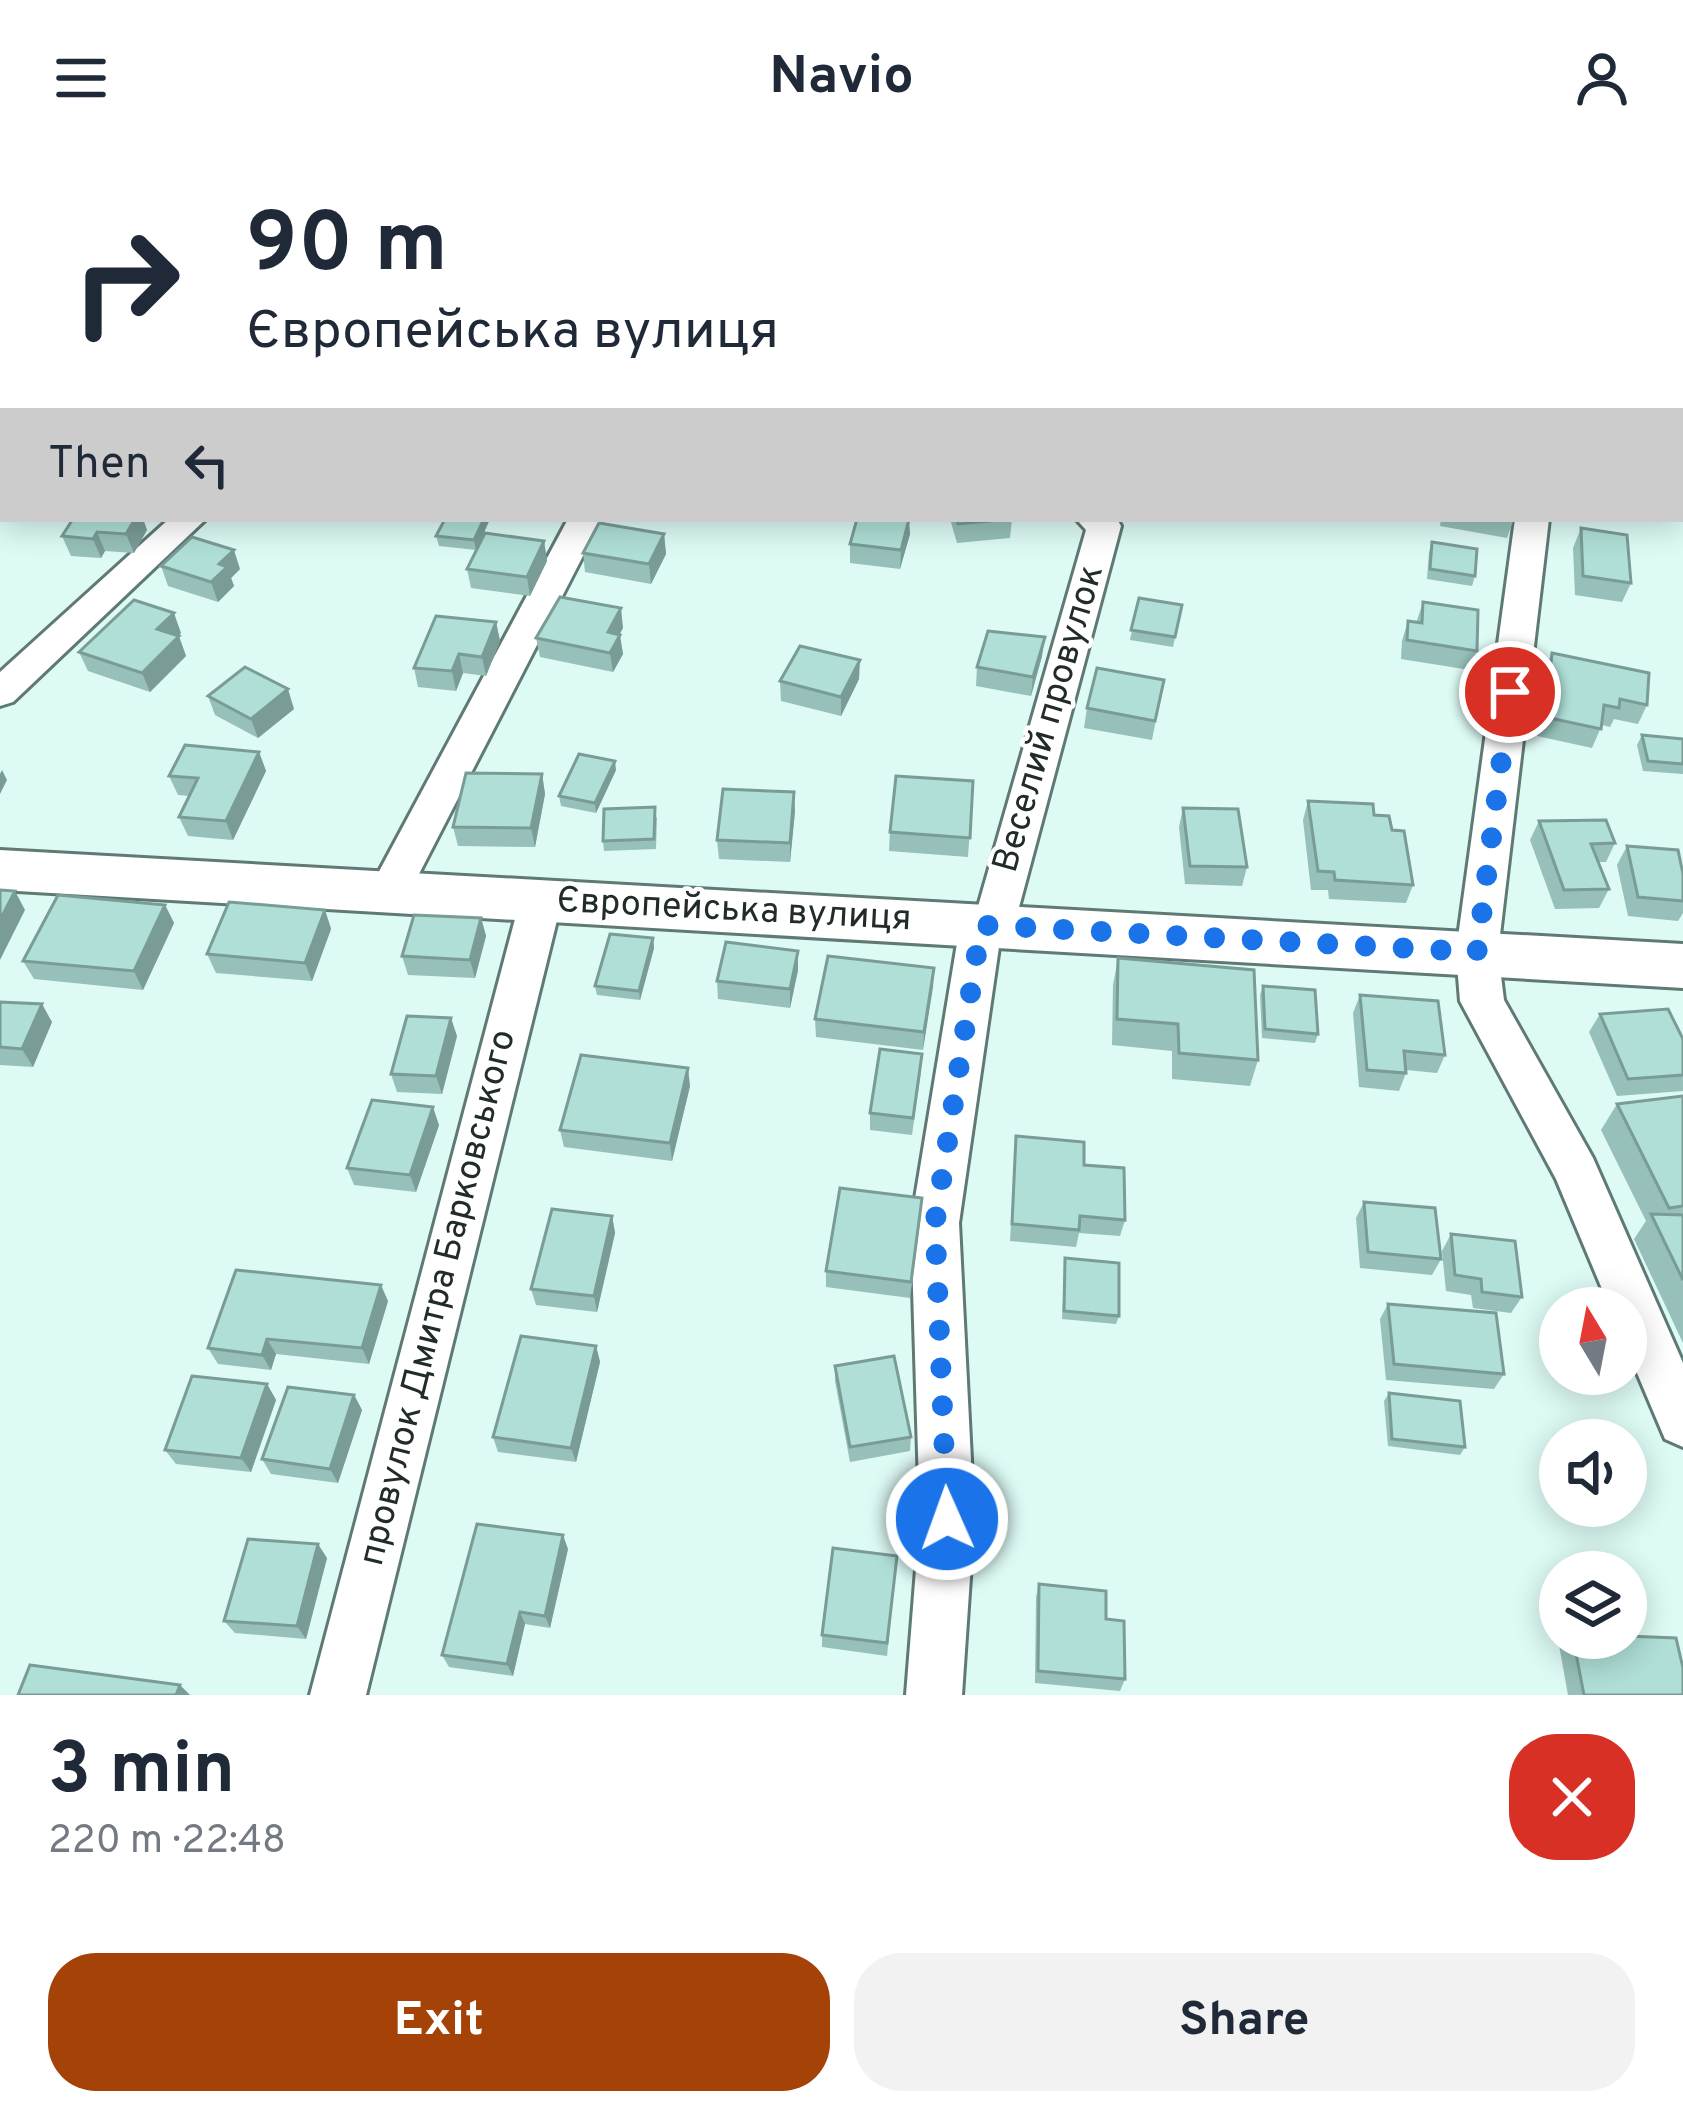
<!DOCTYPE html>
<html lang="en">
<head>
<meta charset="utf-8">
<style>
  body { margin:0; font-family:Overpass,sans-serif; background:#f2f2f3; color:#1f2937; height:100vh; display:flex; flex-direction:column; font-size:45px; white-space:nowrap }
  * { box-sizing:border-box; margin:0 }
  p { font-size:39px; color:#747a83 }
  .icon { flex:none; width:66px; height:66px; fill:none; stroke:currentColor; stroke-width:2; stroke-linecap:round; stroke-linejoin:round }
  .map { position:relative; height:1539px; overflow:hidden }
  .panel { display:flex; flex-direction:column; background:#fff; flex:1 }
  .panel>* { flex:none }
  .top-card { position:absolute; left:0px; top:0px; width:1683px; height:366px; box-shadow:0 6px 30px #0003; background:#fff; color:#1f2937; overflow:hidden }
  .needle { width:78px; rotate:350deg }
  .controls { position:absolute; left:1539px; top:1131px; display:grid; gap:24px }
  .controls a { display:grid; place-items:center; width:108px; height:108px; border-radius:50%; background:#fff; box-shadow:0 6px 30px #0003; font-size:60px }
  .pin { position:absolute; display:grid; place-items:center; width:102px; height:102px; color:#fff; margin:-51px; border:6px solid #fff; border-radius:50%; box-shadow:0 3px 12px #0007 }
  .me { position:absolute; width:132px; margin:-66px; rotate:358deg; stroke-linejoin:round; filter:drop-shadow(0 0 9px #0008) }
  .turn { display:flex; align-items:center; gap:42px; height:252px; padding:0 48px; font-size:54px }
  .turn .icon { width:156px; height:156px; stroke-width:2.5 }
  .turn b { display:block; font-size:84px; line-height:102px }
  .then { display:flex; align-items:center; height:114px; padding:0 48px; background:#0003; gap:24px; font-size:45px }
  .round { display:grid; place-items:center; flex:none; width:126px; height:126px; border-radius:48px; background:#f2f2f3 }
  .head { display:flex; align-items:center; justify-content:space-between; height:204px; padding:0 48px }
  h1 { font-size:72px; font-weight:700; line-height:90px }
  .action { display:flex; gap:24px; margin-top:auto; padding:24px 48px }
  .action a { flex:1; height:138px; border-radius:48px; background:#a54207; color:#fff; font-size:48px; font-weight:700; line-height:138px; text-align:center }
  .action a+a { background:#f2f2f3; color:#1f2937 }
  header { display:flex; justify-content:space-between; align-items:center; height:156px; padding:0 48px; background:#fff; font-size:54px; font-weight:700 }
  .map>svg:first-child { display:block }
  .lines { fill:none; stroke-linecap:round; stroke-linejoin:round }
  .service-casing { stroke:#5f7974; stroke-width:6 }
  .minor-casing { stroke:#5f7974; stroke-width:6 }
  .tertiary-casing { stroke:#5f7974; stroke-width:6 }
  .service { fill:#fff; fill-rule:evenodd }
  .minor { fill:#fff; fill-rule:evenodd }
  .tertiary { fill:#fff; fill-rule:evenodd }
  .wall { fill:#96c0b9 }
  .shaded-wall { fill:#7a9c96 }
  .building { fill:#afdfd7; stroke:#7a9c96; stroke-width:3 }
  .route { stroke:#1a73e8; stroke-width:21; stroke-dasharray:0 37.8 }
  .labels { text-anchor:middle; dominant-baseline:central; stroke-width:9; stroke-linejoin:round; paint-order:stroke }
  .street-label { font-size:36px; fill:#212c2a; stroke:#fff }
</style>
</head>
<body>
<header><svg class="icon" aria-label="menu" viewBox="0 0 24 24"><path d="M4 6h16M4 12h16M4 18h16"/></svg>Navio<svg class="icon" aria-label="person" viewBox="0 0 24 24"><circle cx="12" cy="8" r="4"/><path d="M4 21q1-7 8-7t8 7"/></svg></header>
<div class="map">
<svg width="1683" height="1539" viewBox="0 0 1683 1539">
  <rect width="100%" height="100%" fill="#ddfaf5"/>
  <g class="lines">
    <!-- service casing -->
    <g class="service-casing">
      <rect id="service" x="1680" y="130" width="3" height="8"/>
    </g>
    <!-- minor casing -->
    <g class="minor-casing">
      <g id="minor">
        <polygon points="452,0 484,0 486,3 455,3"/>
        <polygon points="861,0 893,0 895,3 864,3"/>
        <polygon points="961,0 990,0 959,3"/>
        <rect x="1567" y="0" width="28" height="3"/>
        <polygon points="169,363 206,363 13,546 0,550 0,516"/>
        <polygon points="568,363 602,363 404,747 389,752 374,747 368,736"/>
        <polygon points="1076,363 1117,363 1121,370 1014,770 1008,782 1000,784 959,1067 974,1363 962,1539 906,1539 920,1363 911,1067 960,769 966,757 977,754 1086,374"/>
        <polygon points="1515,363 1549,363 1498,796 1504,844 1593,1002 1683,1207 1683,1291 1665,1283 1626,1191 1626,1152 1610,1152 1556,1023 1460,845 1456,796"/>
        <polygon points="541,728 556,733 562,744 366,1539 310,1539 520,744 526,733"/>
      </g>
    </g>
    <!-- tertiary casing -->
    <g class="tertiary-casing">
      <polygon id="tertiary" points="0,694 1683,788 1683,832 0,734"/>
    </g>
    <!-- service -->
    <use href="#service" class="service"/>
    <!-- minor -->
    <use href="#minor" class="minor"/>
    <!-- tertiary -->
    <use href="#tertiary" class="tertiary"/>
  </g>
  <!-- wall -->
  <g class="wall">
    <polygon points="493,0 540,1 536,3 496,3"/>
    <polygon points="1321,0 1357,0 1356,3"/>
    <polygon points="1617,0 1677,0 1676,3 1617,3"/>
    <polygon points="0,169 3,170 3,228 0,228"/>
    <polygon points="73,363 143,363 147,374 134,397 105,395 101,402 71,400 62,380"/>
    <polygon points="445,363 490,363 476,394 439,390 436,380"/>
    <polygon points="950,363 1012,363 1010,382 957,387"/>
    <polygon points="1441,363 1514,363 1507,382 1440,370"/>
    <polygon points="1581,372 1631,427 1622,446 1575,439 1573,392"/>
    <polygon points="664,378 666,398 651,428 585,416 583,397"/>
    <polygon points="910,378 900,413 850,407 850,388"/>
    <polygon points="544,385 547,405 530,440 471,432 467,413"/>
    <polygon points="1432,386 1475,420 1472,430 1427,423 1429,396"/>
    <polygon points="161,410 240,413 231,422 234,430 218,446 168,430"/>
    <polygon points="1139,442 1182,449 1173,491 1130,484"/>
    <polygon points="1423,446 1477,495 1470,514 1401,503 1402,485 1408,465 1416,467"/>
    <polygon points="496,466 500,485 486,520 463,517 456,535 418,531 414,512"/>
    <polygon points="623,472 619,479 623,498 613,516 540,501 536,482"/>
    <polygon points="181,477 178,480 186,500 150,536 88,515 79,496"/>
    <polygon points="1552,497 1647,549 1638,568 1614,563 1610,571 1602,569 1592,592 1537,580 1544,516"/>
    <polygon points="1042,500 1031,540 976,530 977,511"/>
    <polygon points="859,523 841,560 781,545 780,525"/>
    <polygon points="1164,524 1152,584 1084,572 1087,552"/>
    <polygon points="208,540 294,553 258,582 215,559"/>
    <polygon points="1642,579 1683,583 1683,618 1643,615 1637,589"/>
    <polygon points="259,596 266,615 233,684 188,680 179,661 190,640 178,639 169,620"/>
    <polygon points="616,614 596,657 561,650 559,640"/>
    <polygon points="542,618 545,638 535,691 458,690 453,671"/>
    <polygon points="973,625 968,701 889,695 890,676"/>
    <polygon points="1308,645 1374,659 1392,674 1413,729 1406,747 1329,743 1328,734 1311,734 1303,664"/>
    <polygon points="1183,652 1247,711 1242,730 1185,728 1179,671"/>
    <polygon points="795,655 790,706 719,703 717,684"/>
    <polygon points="657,661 656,693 604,695 603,685"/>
    <polygon points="1539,665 1615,687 1606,706 1599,706 1609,733 1599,752 1555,753 1530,684"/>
    <polygon points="1627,690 1683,718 1683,757 1678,765 1628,760 1617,709"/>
    <polygon points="165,749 174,767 143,834 34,823 23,805"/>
    <polygon points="325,754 331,773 312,825 216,817 207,798"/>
    <polygon points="481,762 486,780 475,822 408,819 402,800"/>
    <polygon points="653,782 654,792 640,844 597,839 595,830"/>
    <polygon points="798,795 798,814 790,852 718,843 717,825"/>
    <polygon points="1118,802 1258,904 1250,930 1172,923 1172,895 1112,889 1113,829"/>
    <polygon points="934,812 923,894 816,881 815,863"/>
    <polygon points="1263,830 1318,878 1315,887 1262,882 1260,839"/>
    <polygon points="1360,839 1445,899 1437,917 1406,914 1406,917 1399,935 1359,931 1353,857"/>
    <polygon points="0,846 52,866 33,911 0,909"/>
    <polygon points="1600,858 1683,883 1683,935 1617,940 1589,876"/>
    <polygon points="457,880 442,938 397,936 391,918"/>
    <polygon points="921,916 912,979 870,974 870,957"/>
    <polygon points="690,930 672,1005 564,991 560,974"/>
    <polygon points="1683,940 1683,1187 1634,1083 1646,1065 1601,974 1617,948"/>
    <polygon points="439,969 416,1036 354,1029 347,1012"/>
    <polygon points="1016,980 1125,1064 1120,1080 1079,1077 1076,1091 1010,1085"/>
    <polygon points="1364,1046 1441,1103 1432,1119 1360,1112 1356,1062"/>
    <polygon points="921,1059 910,1142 826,1131 826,1115"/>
    <polygon points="612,1060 615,1077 597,1156 536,1149 531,1133"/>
    <polygon points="1451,1078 1522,1141 1511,1157 1473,1152 1471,1139 1446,1135 1442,1095"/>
    <polygon points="1065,1102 1119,1160 1116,1168 1062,1163"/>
    <polygon points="388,1145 369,1208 276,1198 271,1214 218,1208 208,1192"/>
    <polygon points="1388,1148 1504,1218 1494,1233 1386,1224 1380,1163"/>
    <polygon points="596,1190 600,1206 576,1306 498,1296 493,1281"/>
    <polygon points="835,1210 911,1281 910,1295 850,1306 835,1225"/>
    <polygon points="267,1228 276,1244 251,1316 176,1308 165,1294"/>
    <polygon points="1389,1237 1465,1291 1460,1299 1388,1290 1384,1245"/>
    <polygon points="354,1239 362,1254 338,1327 271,1318 262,1303"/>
    <polygon points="568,1393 550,1472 525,1468 513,1520 449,1511 442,1499"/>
    <polygon points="897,1400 887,1500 822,1491 822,1479"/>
    <polygon points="327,1402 306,1483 235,1477 224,1465"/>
    <polygon points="1039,1428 1106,1463 1125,1523 1120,1535 1035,1527 1036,1441"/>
    <polygon points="1566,1482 1626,1482 1683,1539 1568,1539 1559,1489"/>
  </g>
  <!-- shaded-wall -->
  <g class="shaded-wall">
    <polygon points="522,0 540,0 536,3 516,3"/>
    <polygon points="135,363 143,363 147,374 134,397 126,378"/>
    <polygon points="484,363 490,363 476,394 474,384"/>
    <polygon points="909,363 910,378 900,413 901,394"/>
    <polygon points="97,376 105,395 101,402 93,383"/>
    <polygon points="664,378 666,398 651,428 649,408"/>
    <polygon points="544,385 547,405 530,440 527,421"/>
    <polygon points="234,394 240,413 231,422 234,430 218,446 211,426 219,408"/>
    <polygon points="621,452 623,472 610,496 608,476"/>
    <polygon points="174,457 181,477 165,493 157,473"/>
    <polygon points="496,466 500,485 486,520 482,501"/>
    <polygon points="620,479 623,498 613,516 610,497"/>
    <polygon points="179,480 186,500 150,536 142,517"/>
    <polygon points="1045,481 1042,500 1031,540 1033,521"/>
    <polygon points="459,498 463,517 456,535 452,515"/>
    <polygon points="860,504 859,523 841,560 841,541"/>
    <polygon points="288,533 294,553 258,582 251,563"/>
    <polygon points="259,596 266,615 233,684 226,665"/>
    <polygon points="615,605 616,614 596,657 595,647"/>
    <polygon points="2,614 7,624 0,638 0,618"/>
    <polygon points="542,618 545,638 535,691 531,672"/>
    <polygon points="794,636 795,655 790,706 790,687"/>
    <polygon points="15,735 25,754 0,804 0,764"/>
    <polygon points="165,749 174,767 143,834 134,815"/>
    <polygon points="325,754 331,773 312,825 305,807"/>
    <polygon points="481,762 486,780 475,822 470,804"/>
    <polygon points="653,782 654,792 640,844 639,835"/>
    <polygon points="798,795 798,814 790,852 790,833"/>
    <polygon points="934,812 933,831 923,894 924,876"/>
    <polygon points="42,848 52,866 33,911 22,893"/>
    <polygon points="451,862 457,880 442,938 436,920"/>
    <polygon points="688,912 690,930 672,1005 670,987"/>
    <polygon points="433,951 439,969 416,1036 410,1019"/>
    <polygon points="612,1060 615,1077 597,1156 594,1140"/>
    <polygon points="381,1129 388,1145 369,1208 362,1192"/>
    <polygon points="267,1183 276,1198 271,1214 262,1199"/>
    <polygon points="596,1190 600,1206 576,1306 571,1292"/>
    <polygon points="267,1228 276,1244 251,1316 241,1302"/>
    <polygon points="354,1239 362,1254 338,1327 330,1313"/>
    <polygon points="563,1379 568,1393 550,1472 545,1460"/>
    <polygon points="318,1388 327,1402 306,1483 297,1470"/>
    <polygon points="520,1456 525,1468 513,1520 507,1508"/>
    <polygon points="180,1529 190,1539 176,1539"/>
  </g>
  <!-- building -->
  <g class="building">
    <polygon points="127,0 151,0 165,3 123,3"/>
    <polygon points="286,0 336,0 342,3 291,3"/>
    <polygon points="564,0 607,0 614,3 558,3"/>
    <polygon points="720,0 774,0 771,3 718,3"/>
    <polygon points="1035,0 1050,0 1057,3 1029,3"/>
    <polygon points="1103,0 1132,0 1131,3 1102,3"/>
    <polygon points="0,169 3,170 3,211 0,210"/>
    <polygon points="0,235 3,236 3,254 0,257"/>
    <polygon points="73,363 135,363 126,378 97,376 93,383 62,380"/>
    <polygon points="445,363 484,363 474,384 436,380"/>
    <polygon points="857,363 909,363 901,394 850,388"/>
    <polygon points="957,363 1011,363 958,368"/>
    <polygon points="599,367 664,378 649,408 583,397"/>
    <polygon points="1581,372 1627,379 1631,427 1583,420"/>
    <polygon points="485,377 544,385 527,421 467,413"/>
    <polygon points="192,381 234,394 219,408 227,411 211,426 161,410"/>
    <polygon points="1432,386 1477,393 1475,420 1430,413"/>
    <polygon points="560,441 621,452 608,476 620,479 610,497 536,482"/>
    <polygon points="1139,442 1182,449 1175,481 1131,474"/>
    <polygon points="134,444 174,457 157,473 179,480 142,517 79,496"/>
    <polygon points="1423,446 1478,454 1477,495 1407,484 1408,465 1422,467"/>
    <polygon points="436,460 496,466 482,501 459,498 452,515 414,512"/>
    <polygon points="988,475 1045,481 1033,521 977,511"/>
    <polygon points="800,490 860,504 841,541 780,525"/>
    <polygon points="1552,497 1649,517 1647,549 1620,543 1619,552 1604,549 1601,573 1545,561"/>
    <polygon points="245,511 288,533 251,563 208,540"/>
    <polygon points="1097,512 1164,524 1155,565 1087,552"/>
    <polygon points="1642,579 1683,583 1683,608 1648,605"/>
    <polygon points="185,589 259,596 226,665 179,661 198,622 169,620"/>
    <polygon points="579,598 615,605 595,647 559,640"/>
    <polygon points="466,617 542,618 531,672 453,671"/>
    <polygon points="896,620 973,625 970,682 890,676"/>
    <polygon points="723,633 794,636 790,687 717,684"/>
    <polygon points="1308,645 1373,648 1374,659 1389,660 1392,674 1404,675 1413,729 1335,724 1334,716 1318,715"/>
    <polygon points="655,651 654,683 603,685 604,653"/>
    <polygon points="1183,652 1238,653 1247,711 1190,710"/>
    <polygon points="1606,664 1615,687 1591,688 1609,733 1564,734 1539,665"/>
    <polygon points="1627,690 1678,694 1683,718 1683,745 1638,741"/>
    <polygon points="0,734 15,735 0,764"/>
    <polygon points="58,739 165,749 134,815 23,805"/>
    <polygon points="229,746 325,754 305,807 207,798"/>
    <polygon points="414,759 481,762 470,804 402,800"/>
    <polygon points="610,778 653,782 639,835 595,830"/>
    <polygon points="726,786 798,795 790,833 717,825"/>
    <polygon points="828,800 934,812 924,876 815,863"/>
    <polygon points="1118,802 1254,814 1258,904 1179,897 1178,868 1117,863"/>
    <polygon points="1263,830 1315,834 1318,878 1265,873"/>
    <polygon points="1360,839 1438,845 1445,899 1404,895 1406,917 1367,914"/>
    <polygon points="0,846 42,848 22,893 0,891"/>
    <polygon points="1668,853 1683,883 1683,919 1628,923 1600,858"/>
    <polygon points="407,860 451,862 436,920 391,918"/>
    <polygon points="880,893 922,898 913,962 870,957"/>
    <polygon points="581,899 688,912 670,987 560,974"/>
    <polygon points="1683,940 1683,1050 1669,1052 1617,948"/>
    <polygon points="372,944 433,951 410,1019 347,1012"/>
    <polygon points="1016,980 1084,986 1084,1009 1124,1012 1125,1064 1080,1060 1079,1074 1012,1068"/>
    <polygon points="840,1032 922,1042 911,1126 826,1115"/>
    <polygon points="1364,1046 1435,1052 1441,1103 1368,1096"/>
    <polygon points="552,1053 612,1060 594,1140 531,1133"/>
    <polygon points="1651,1058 1683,1059 1683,1124"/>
    <polygon points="1451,1078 1515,1085 1522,1141 1482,1136 1481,1123 1455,1119"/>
    <polygon points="1065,1102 1119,1107 1119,1160 1064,1155"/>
    <polygon points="236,1114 381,1129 362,1192 267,1183 262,1199 208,1192"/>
    <polygon points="1388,1148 1496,1157 1504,1218 1394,1208"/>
    <polygon points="521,1180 596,1190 571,1292 493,1281"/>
    <polygon points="894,1200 911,1281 850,1291 835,1210"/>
    <polygon points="192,1220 267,1228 241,1302 165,1294"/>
    <polygon points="288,1231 354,1239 330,1313 262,1303"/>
    <polygon points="1389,1237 1460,1245 1465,1291 1392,1283"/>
    <polygon points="477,1368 563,1379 545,1460 520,1456 507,1508 442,1499"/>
    <polygon points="248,1383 318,1388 297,1470 224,1465"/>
    <polygon points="833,1392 897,1400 887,1487 822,1479"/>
    <polygon points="1039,1428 1106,1435 1106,1463 1124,1465 1125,1523 1038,1515"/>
    <polygon points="1626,1480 1676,1482 1683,1512 1683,1539 1584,1539 1573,1482 1626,1482"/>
    <polygon points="30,1509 180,1529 176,1539 18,1539"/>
  </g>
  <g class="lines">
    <!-- route -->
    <polyline class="route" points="947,1363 935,1067 981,769 1477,796 1510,536"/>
  </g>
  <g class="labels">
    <!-- street labels -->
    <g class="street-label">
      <text transform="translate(1050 563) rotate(-74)">Веселий провулок</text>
      <text transform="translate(734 755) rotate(3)">Європейська вулиця</text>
      <text transform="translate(439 1142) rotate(-76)">провулок Дмитра Барковського</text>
    </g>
  </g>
</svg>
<div class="controls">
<a><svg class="needle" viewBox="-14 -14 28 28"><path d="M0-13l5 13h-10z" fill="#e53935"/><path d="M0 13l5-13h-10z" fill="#747a83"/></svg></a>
<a><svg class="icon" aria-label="sound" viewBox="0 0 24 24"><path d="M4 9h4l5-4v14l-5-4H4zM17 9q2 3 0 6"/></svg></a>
<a><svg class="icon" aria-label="layers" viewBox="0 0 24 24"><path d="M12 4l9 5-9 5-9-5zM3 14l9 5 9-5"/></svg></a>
</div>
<div class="pin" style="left:1510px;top:536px;background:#d93025"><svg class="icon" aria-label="arrive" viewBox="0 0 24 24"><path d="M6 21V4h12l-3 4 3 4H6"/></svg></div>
<svg class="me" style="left:947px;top:1363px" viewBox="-20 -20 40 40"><circle r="17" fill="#1a73e8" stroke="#fff" stroke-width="3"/><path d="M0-11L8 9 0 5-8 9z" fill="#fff"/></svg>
<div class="top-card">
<div class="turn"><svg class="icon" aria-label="right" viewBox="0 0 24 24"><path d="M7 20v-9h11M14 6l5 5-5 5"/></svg><div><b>90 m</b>Європейська вулиця</div></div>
<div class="then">Then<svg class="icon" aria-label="left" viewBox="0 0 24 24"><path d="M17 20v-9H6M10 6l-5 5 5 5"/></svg></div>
</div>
</div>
<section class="panel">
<div class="head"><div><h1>3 min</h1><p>220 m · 22:48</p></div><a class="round" style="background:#d93025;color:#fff"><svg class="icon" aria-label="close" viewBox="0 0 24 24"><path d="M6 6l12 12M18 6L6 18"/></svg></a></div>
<div class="action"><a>Exit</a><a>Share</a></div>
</section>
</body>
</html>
